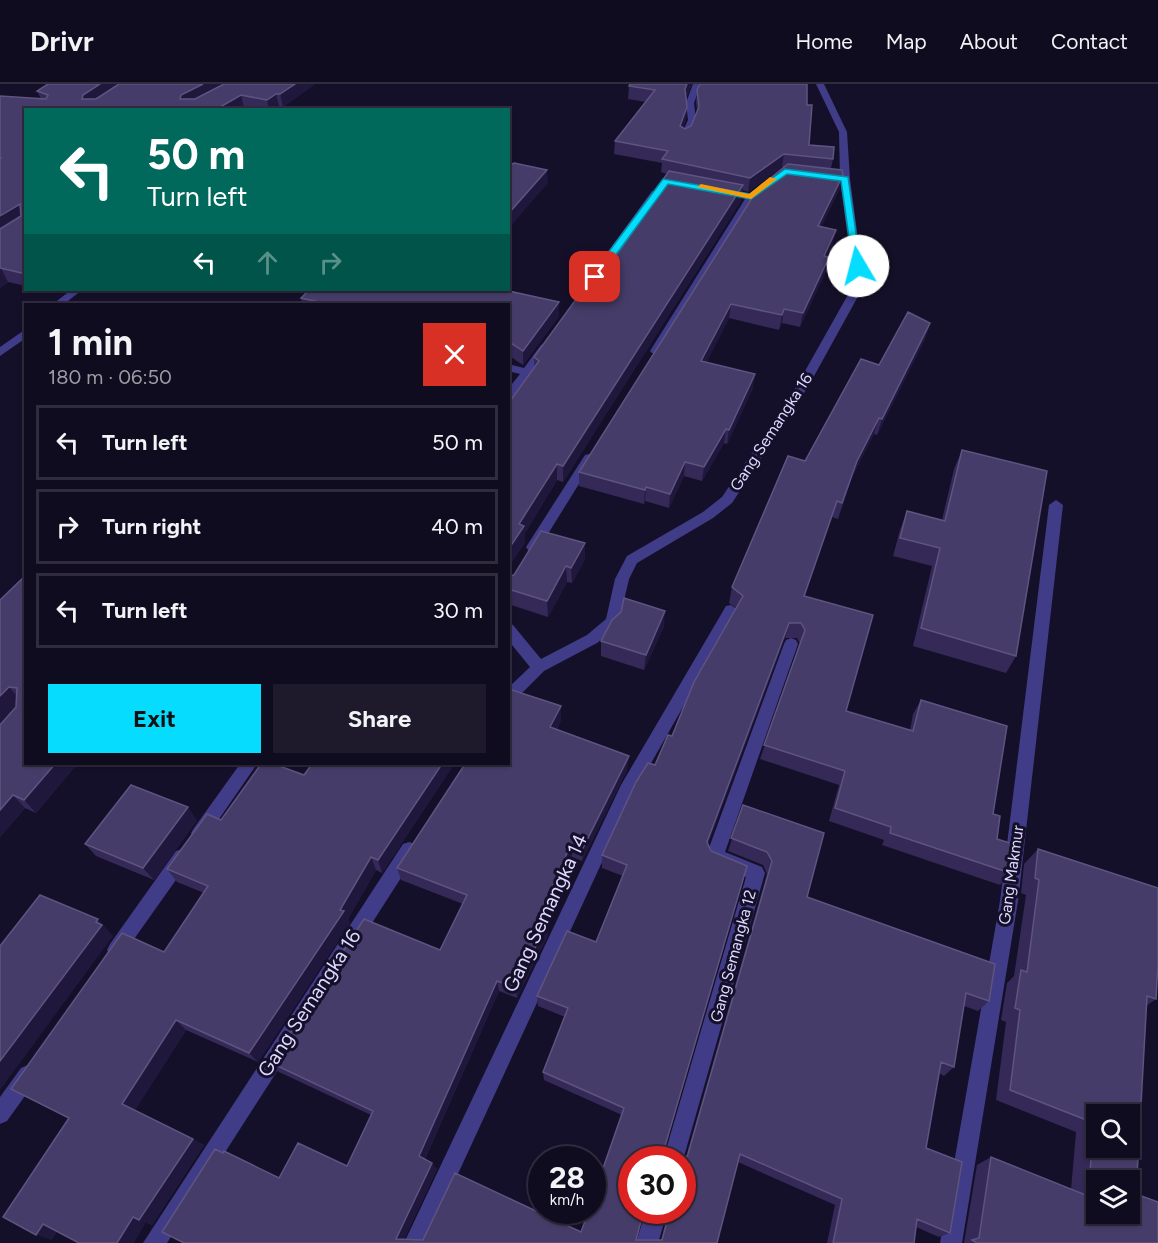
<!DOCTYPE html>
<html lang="en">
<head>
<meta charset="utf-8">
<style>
  body { margin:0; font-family:Figtree,sans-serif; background:#1e1a2c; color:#f1f3f6; height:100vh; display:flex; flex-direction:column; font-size:22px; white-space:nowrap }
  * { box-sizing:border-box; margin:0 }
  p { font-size:20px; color:#9c9ba4 }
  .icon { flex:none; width:33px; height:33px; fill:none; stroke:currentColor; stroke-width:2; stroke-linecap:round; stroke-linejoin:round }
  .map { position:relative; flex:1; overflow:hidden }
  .sheet { position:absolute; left:24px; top:219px; width:486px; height:462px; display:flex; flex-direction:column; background:#100c1f; border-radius:0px; box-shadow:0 2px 4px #0004,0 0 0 2px #302c3d }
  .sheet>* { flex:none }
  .guide { position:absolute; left:24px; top:24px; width:486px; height:183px; border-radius:0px; box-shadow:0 2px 4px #0004,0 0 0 2px #302c3d; background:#00695c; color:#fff; overflow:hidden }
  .controls { position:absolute; left:1086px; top:1020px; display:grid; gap:12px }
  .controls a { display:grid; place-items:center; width:54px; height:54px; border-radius:0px; background:#100c1f; box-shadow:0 2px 4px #0004,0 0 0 2px #302c3d; font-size:30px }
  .speed { position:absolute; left:528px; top:1062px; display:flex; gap:12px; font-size:30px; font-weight:700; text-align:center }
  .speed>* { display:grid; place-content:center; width:78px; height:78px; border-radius:50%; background:#100c1f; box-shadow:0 2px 4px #0004,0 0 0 2px #302c3d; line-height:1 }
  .speed small { font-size:15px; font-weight:400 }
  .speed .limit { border:9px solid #d22; background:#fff; color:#111 }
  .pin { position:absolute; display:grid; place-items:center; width:51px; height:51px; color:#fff; margin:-26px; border-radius:12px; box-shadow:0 3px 9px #0006 }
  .me { position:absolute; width:66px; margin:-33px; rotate:352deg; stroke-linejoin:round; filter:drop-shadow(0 0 4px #0008) }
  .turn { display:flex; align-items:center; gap:21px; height:126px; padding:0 24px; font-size:27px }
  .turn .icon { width:78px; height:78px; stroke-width:2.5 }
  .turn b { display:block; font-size:42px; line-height:51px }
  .lanes { display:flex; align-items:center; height:57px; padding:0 24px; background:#0003; justify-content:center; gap:30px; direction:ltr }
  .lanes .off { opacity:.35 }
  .round { display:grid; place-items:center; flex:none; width:63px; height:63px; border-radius:0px; background:#1e1a2c }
  .summary { display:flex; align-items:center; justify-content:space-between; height:102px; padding:0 24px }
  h1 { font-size:36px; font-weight:700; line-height:45px }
  .action { display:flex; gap:12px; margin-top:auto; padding:12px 24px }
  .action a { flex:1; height:69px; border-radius:0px; background:#05dcfe; color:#111; font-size:24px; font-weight:700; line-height:69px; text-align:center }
  .action a+a { background:#1e1a2c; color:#f1f3f6 }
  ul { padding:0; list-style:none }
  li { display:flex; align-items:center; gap:18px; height:75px; margin:0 12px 9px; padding:0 12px; border:3px solid #302c3d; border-radius:0px }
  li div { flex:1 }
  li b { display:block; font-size:22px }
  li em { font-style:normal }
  header { display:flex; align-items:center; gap:36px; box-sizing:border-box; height:84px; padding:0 30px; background:#100c1f; border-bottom:2px solid #302c3d }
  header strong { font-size:28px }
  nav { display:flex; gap:33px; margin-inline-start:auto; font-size:21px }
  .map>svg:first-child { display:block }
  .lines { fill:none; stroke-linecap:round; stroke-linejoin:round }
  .street { fill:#413c87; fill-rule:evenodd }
  .wall { fill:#342957; fill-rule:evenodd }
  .shaded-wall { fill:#20173d }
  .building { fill:#463c69; stroke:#5e5480; stroke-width:1.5; fill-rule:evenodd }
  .route { fill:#05dcfe; stroke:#038fa5; stroke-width:1.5 }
  .slow { fill:#f59e0b }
  .labels { text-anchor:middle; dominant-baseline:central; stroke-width:6; stroke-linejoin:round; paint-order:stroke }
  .street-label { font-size:16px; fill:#ded8ff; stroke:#151029 }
  .near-street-label { font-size:20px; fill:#ded8ff; stroke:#151029 }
</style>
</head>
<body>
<header>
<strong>Drivr</strong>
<nav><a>Home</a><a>Map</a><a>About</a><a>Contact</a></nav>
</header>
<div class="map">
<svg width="1158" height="1159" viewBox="0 0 1158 1159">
  <rect width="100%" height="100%" fill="#151029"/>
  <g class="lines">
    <!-- street -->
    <g class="street">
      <polygon points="693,0 701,0 694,19 696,36 688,53 684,56 680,53 688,36 686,19"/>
      <polygon points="816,0 824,0 847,48 850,95 864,200 856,216 808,303 732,419 713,434 637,479 629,495 618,542 597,559 544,587 513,618 508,620 508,604 530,583 508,556 508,539 513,541 541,575 587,551 606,535 615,495 627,472 703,428 722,413 796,303 854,200 840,95 839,48"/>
      <polygon points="768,96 773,99 755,115 662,267 656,270 652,269 650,267 745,115 718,107 723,104 749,110"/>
      <polygon points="652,107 660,109 598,196 590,196 589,194"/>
      <polygon points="71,206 82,206 64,220 53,220"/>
      <polygon points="26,245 26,254 0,272 0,263"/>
      <polygon points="545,260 551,263 512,317 508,318 508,305 520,290 508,287 508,280 524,284 541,261"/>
      <polygon points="589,370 595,374 538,466 528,466 526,463 528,460 585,371"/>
      <polygon points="1056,416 1063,421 1018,817 962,1159 940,1159 1000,817 1049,421"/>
      <polygon points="731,521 738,526 633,711 426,1159 404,1159 621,701 726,522"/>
      <polygon points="791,554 796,556 798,560 725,768 762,783 765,789 683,1076 682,1078 682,1076 663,1076 746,793 709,778 706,772 784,560 786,556"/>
      <polygon points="240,680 257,680 206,754 200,757 194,754 191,749 194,744"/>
      <polygon points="409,758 415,760 418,766 415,772 167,1159 143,1159 403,760"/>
      <polygon points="182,765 188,767 191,773 188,779 122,872 116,875 110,872 107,866 110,860 176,767"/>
      <polygon points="28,981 35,984 38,991 35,998 7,1037 0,1040 0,1013 21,984"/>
      <polygon points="646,1126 668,1126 658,1159 636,1159"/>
    </g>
  </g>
  <!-- wall -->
  <g class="wall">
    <polygon points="48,0 315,0 283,23 279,22 275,26 250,26 244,24 26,26 26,202 8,198 0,204 0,12 41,15 37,7"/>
    <polygon points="692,0 686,14 687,23 686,36 683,43 685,45 691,42 697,27 696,19 697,6 807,21 809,61 833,75 831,84 840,104 821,143 833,160 827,173 826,187 800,243 782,239 779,246 729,234 706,279 753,304 727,360 724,359 702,397 684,392 669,424 645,417 644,420 579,402 579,388 784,83 782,83 748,108 743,106 741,117 563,398 557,396 525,449 525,458 508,484 534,284 534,273 610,180 643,133 643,124 667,90 661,88 662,79 614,70 615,57 646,18 628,15 629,2"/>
    <polygon points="38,206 53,206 49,209"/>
    <polygon points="309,206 395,206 393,207 396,206 504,206 559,218 559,232 523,281 508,271 508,220 302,220 301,214"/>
    <path d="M930,239L925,255L877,351L874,350L852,393L838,435L832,433L805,512L846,627L910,646L913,630L921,616L993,730L997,755L1010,789L1000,801L882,761L884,756L829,737L839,701L760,675L800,560L797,554H785L708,760L663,1069L665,1072L686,1074V1073L767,790L763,781L728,767L743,721L807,813L989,917L978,927L964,922L954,983L944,992L939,989L926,1064L950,1149L939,1153L916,1143L914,1159H827L835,1121L738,1078L717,1159H184L279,1094L347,1082L371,1031L279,988L271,979L440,866L463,820L401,796L397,784L561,636L557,645L627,686L582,777L572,773L543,838L547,839L548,851L517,914L499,907L425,1075L437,1085L404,1155L423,1156L581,1148L622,1031L544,996L543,988L565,933L538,922L537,912L596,858L623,792L602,784V771L672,652L736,524L729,519L732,503L805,377L879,281ZM632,1076L682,1126H669L661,1156H636Z"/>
    <polygon points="962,366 1016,572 1006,589 913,562 932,482 893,472 900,446 907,427 942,436 954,385"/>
    <polygon points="585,475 572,499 567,498 548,533 508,520 508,492"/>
    <polygon points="26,491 26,680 77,680 36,729 25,724 0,753 0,641 16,623 16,621 0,639 0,516"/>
    <polygon points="621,528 664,542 644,586 601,572 601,557"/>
    <polygon points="312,680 454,680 382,789 376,786 348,835 350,839 258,978 186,946 135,1026 204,1061 152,1141 146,1138 57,1147 52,1156 164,868 204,809 177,798 167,785 221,736 304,691"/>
    <polygon points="197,736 154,796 96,772 85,760"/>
    <polygon points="1038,765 1156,915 1146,922 1136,1110 1158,1159 964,1159 977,1081 991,1073 1071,1106 1076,1048 996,1016 1006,938 1001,936 1007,899 1014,892 1026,811 1021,809 1024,780"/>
  </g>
  <!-- shaded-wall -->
  <g class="shaded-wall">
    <polygon points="100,0 124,0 88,26 82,15 83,11"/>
    <polygon points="203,0 232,0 185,24 180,15 181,11"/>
    <polygon points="295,0 315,0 283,23 280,10"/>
    <polygon points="687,0 692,0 684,18 685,5"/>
    <polygon points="276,10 279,22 275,26 269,26 267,16"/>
    <polygon points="241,11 244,24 242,26 215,26"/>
    <polygon points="687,23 686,36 679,55 680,42"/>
    <polygon points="784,70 782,83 748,108 750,94"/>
    <polygon points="547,86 548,99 508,145 508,130"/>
    <polygon points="843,91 840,104 815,156 818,142"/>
    <polygon points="743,101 741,117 563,398 563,382"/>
    <polygon points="20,120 26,132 0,149 0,132"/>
    <polygon points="836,146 833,160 821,186 824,172"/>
    <polygon points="829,173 826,187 800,243 803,229"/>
    <polygon points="0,184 1,184 8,198 0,204"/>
    <polygon points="382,206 395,206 384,220 381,208"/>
    <polygon points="559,218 559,232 523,281 523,267"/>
    <polygon points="731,220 729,234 700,292 701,277"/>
    <polygon points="784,225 782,239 779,246 782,231"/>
    <polygon points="930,239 925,255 877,351 882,335"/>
    <polygon points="755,290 753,304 727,360 729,346"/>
    <polygon points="879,334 874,350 852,393 838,435 857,377"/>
    <polygon points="726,345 724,359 702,397 704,383"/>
    <polygon points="685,378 684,392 669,424 670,410"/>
    <polygon points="557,380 557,396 525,449 525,458 508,484 508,466 519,440"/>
    <polygon points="646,403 645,417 644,420 645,406"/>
    <polygon points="837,417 832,433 800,527 804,512"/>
    <polygon points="585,459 585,475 572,499 571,484"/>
    <polygon points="566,482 567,498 548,533 547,517"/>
    <polygon points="665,527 664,542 644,586 646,571"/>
    <polygon points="789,539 785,554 704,771 707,758"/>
    <polygon points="9,603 21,617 0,639 0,612"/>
    <polygon points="561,622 561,636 551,657 550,643"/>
    <polygon points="629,672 627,686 582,777 583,764"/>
    <polygon points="55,680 77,680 36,729 24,716"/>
    <polygon points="442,680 454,680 382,789 378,776"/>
    <polygon points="13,711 25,724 0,753 0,726"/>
    <polygon points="188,723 197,736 154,796 143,784"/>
    <polygon points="571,760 572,773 539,847 538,836"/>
    <polygon points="371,773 376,786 348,835 350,839 258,978 249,969 340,826"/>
    <polygon points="98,835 113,852 0,1006 0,977"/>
    <polygon points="547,839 548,851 517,914 516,904"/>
    <polygon points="497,897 499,907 423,1079 419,1072"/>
    <polygon points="176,936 186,946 134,1028 122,1020"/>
    <polygon points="193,1055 204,1061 152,1141 146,1138 134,1159 117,1159 133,1133"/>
    <polygon points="432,1079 437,1085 402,1159 396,1155"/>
    <polygon points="43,1140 59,1144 52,1156 36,1151"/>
  </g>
  <!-- building -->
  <g class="building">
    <polygon points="48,0 100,0 83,11 82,15 96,15 119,0 203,0 181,11 180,15 195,15 224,0 295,0 280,10 276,10 267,16 241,11 215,26 26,26 26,190 0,184 0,145 21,132 20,120 0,132 0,75 1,74 0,74 0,12 46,15 48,11 37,7"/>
    <polygon points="630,0 687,0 685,5 687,23 680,42 685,45 691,42 699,23 697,6 700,0 807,0 807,21 812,21 809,61 834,63 833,75 784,70 750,94 662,75 668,67 615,57 655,6 629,2"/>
    <polygon points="514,79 547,86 508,130 508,82"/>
    <polygon points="788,80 842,86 843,91 818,142 836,146 824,172 829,173 803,229 784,225 782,231 731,220 701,277 755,290 729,346 726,345 704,383 685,378 670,410 646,403 645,406 579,388 759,103"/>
    <polygon points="669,87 743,101 563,382 557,380 519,440 524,442 508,466 508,320 539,277 534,273 603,178 610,180 649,125 643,124"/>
    <polygon points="309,206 382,206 381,208 394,207 396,206 504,206 559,218 523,267 508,257 508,220 328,220 301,214"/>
    <path d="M908,228L930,239L882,335L879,334L857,377L842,419L837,417L804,512L873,531L846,627L913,647L921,616L1007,642L993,730L1000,732L997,755L1013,760L1010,789L890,749L891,743L835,724L845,687L764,661L805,546L801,539H789L707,758L711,767L747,782L663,1069L665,1072L686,1074L688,1070L772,777L767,768L731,754L743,721L824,749L807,813L995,880L989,917L966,909L954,983L941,978L926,1064L962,1078L950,1149L917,1135L914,1159H833L842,1115L740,1070L717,1159H184L162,1148L215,1065L223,1069L224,1067L279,1094L298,1059L347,1082L373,1027L271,979L364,835L440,866L467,811L397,784L465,680H508V606H512L561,622L550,643L629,672L583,764L571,760L538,836L547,839L516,904L497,897L419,1072L432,1079L396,1155L423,1156L455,1089L581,1148L589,1126H592V1116L624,1024L543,988L568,924L537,912L567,847L596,858L627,781L602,771L636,698L648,679L655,681L668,651L672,652L694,598L743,512L732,503L788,372L805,377L861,275L879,281ZM632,1076H682V1126H670L662,1156H636L644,1126H632Z"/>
    <polygon points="962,366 1047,387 1016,572 921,544 940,464 900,454 907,427 945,437"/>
    <polygon points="541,447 585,459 571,484 566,482 547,517 508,505 508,492 514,491"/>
    <polygon points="26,491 26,680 55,680 24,716 13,711 0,726 0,641 16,623 17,604 9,603 0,612 0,516"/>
    <polygon points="624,514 665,527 646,571 601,557 612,536 621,528"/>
    <polygon points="261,680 274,680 304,691 312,680 442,680 378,776 371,773 340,826 344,827 249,969 176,936 122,1020 193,1055 139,1136 133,1133 117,1159 79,1159 43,1140 36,1151 3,1133 69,1034 11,1005 122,849 164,868 208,802 167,785 207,730 221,736"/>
    <polygon points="131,701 188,723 143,784 85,760"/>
    <path d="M1038,765L1158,804V879L1156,915L1147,912L1136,1110L1158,1118V1159H977L972,1156L979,1154L991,1073L1088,1112L1094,1039L1010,1006L1020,926L1015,924L1021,886L1027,888L1039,796L1035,794ZM1096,1030H1130V1064H1096ZM1096,1096H1130V1130H1096Z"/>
    <polygon points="40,811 98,835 96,838 102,841 0,977 0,862"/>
  </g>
  <!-- route -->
  <polygon class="route" points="785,85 848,93 861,184 853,182 841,97 787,90 751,115 668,100 598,195 590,193 663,95 750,110"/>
  <!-- slow -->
  <polygon class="slow" points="770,93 777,95 751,115 697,103 701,100 749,110"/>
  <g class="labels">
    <!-- street labels -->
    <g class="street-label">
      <text transform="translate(771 348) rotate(-57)">Gang Semangka 16</text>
      <text transform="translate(1011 791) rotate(-82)">Gang Makmur</text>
      <text transform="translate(733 872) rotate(-75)">Gang Semangka 12</text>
    </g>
    <!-- near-street labels -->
    <g class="near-street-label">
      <text transform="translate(545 829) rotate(-65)">Gang Semangka 14</text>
      <text transform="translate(309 919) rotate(-57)">Gang Semangka 16</text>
    </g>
  </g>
</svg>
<div class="controls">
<a><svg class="icon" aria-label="search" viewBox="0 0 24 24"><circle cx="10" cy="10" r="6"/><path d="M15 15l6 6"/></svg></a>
<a><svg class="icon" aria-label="layers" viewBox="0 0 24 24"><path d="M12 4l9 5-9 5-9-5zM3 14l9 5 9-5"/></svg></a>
</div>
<div class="speed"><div>28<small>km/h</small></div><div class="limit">30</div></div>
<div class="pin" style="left:595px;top:193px;background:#d93025"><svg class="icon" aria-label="arrive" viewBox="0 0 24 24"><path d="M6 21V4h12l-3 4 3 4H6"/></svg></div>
<svg class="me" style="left:858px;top:182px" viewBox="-20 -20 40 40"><circle r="19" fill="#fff"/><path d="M0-13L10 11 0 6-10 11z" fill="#05dcfe"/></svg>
<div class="guide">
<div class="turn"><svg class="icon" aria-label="left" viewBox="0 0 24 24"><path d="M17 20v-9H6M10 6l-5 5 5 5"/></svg><div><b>50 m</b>Turn left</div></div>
<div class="lanes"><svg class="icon" aria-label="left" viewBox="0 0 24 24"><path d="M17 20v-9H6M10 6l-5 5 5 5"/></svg><svg class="icon off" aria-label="ahead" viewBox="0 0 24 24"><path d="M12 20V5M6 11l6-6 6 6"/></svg><svg class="icon off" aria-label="right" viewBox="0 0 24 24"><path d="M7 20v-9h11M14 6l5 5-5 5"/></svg></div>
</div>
<section class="sheet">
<div class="summary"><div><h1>1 min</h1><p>180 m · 06:50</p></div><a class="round" style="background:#d93025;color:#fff"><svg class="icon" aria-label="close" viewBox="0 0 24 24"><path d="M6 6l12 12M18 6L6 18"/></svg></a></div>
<ul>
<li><svg class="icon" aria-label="left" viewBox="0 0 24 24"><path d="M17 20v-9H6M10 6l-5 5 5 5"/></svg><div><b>Turn left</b></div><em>50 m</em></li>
<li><svg class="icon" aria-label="right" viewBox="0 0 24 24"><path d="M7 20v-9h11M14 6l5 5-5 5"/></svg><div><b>Turn right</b></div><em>40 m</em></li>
<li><svg class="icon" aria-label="left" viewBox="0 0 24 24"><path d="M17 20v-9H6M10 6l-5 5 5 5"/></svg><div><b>Turn left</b></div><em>30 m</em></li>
</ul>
<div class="action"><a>Exit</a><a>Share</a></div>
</section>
</div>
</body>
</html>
